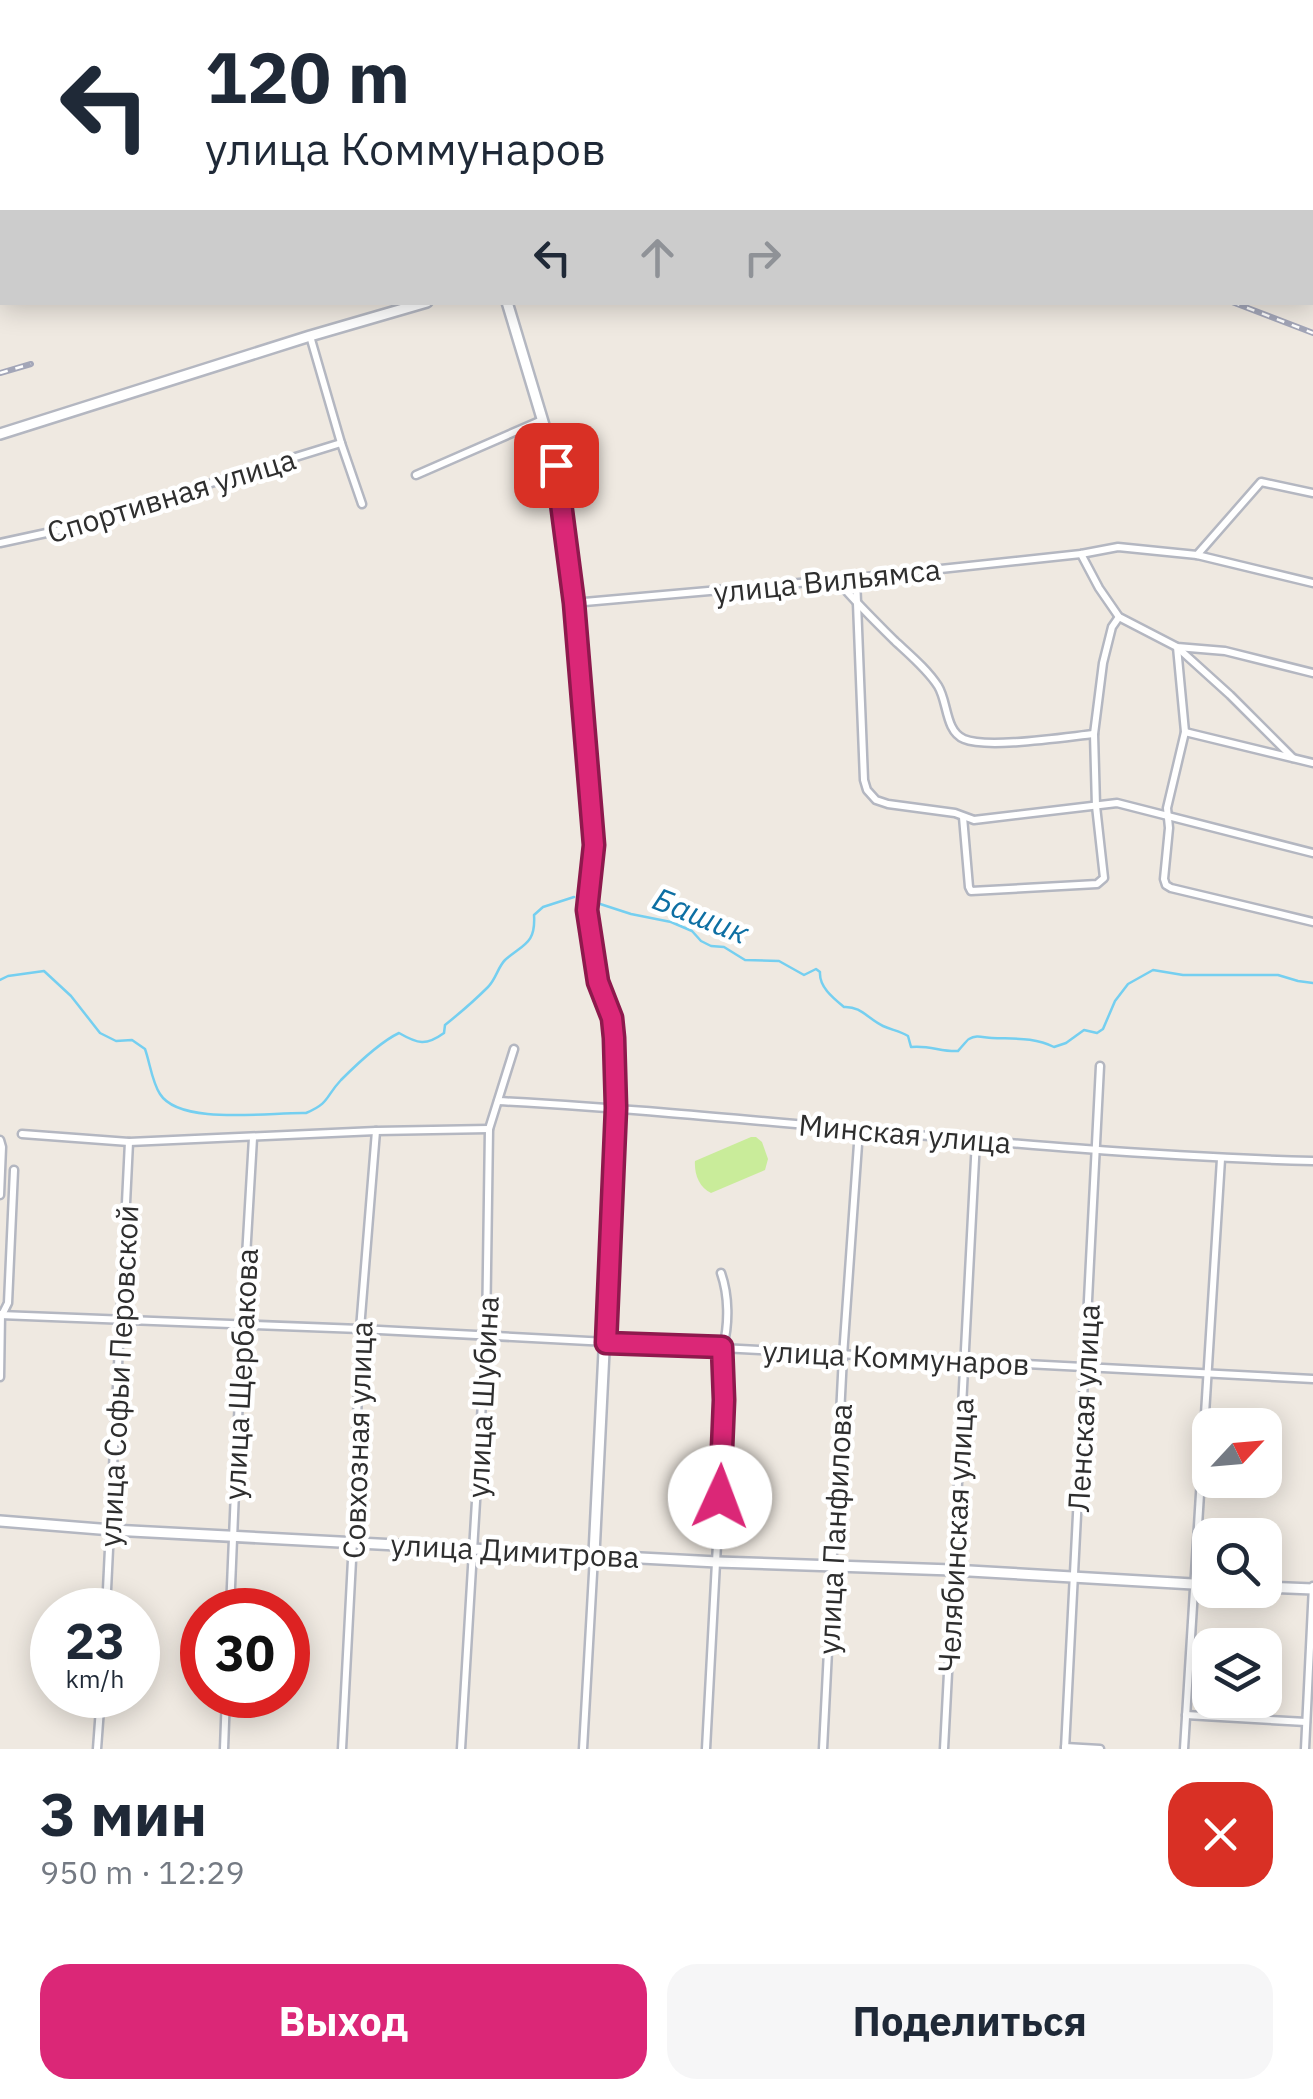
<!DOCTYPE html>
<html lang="ru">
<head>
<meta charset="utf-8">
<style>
  body { margin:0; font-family:"IBM Plex Sans",sans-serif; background:#f6f6f7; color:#1f2937; height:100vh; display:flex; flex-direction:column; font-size:38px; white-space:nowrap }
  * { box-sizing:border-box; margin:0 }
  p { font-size:32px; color:#747a83 }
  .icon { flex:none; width:55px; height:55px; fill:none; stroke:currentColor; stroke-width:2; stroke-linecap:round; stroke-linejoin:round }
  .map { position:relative; height:1749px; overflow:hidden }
  .side { display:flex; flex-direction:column; background:#fff; flex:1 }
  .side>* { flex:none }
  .guide { position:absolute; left:0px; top:0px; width:1315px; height:305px; box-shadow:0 5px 25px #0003; background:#fff; color:#1f2937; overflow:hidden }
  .needle { width:65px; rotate:64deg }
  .buttons { position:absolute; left:1192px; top:1408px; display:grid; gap:20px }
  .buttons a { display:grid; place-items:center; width:90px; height:90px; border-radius:20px; background:#fff; box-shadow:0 5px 25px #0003; font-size:50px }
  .speed { position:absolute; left:30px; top:1588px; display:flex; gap:20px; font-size:50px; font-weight:700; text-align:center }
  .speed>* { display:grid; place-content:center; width:130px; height:130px; border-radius:50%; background:#fff; box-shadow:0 5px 25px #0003; line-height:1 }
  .speed small { font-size:25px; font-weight:400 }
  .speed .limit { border:15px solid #d22; background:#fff; color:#111 }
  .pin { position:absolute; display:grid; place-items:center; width:85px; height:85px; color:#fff; margin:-42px; border-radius:20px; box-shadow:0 5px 15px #0006 }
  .me { position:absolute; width:110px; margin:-55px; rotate:2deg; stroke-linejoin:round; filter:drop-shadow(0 0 8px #0008) }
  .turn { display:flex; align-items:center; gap:35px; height:210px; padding:0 40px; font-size:45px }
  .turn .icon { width:130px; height:130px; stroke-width:2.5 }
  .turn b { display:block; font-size:70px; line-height:85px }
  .lanes { display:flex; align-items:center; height:95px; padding:0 40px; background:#0003; justify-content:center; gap:50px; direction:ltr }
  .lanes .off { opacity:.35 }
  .round { display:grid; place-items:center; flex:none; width:105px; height:105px; border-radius:30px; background:#f6f6f7 }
  .summary { display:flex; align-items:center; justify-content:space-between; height:170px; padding:0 40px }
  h1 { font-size:60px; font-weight:700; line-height:75px }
  .action { display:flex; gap:20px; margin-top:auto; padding:20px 40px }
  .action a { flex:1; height:115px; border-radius:30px; background:#db2777; color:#fff; font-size:40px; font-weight:700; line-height:115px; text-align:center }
  .action a+a { background:#f6f6f7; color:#1f2937 }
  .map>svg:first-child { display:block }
  .pitch { fill:#c9ec9a }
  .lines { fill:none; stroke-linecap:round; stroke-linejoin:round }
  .stream { stroke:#75cff0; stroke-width:2.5 }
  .minor-casing { stroke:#b4b7c1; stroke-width:11 }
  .tertiary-casing { stroke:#b4b7c1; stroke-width:14 }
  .minor { stroke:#fff; stroke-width:6 }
  .tertiary { stroke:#fff; stroke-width:9 }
  .rail-casing { stroke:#a3a6b8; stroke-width:6 }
  .rail { stroke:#fff; stroke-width:2.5; stroke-dasharray:8; stroke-linecap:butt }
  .route-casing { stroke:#8e194d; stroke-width:25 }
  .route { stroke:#db2777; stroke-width:18 }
  .labels { text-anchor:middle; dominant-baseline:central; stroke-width:9; stroke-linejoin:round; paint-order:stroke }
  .street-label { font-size:30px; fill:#2e2e2e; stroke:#fff }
  .water-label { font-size:32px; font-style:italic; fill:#0d6fa3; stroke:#fff }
</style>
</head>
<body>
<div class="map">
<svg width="1313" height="1749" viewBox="0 0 1313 1749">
  <rect width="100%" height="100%" fill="#efe9e1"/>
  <!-- pitch -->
  <path class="pitch" d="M751,1137H756L762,1142L768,1159L765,1170L711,1193C699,1188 694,1173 695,1161Z"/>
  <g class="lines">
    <!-- stream -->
    <g class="stream">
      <path d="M594,902L631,914L671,922L692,931L701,941L711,946L724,947L745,960L779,961L804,975L816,969L820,972C819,987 833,998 844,1007C861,1006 868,1019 883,1026C892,1030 900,1031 908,1036L911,1047C930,1045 941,1052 958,1051C959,1050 968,1039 969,1039C977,1034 984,1038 992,1038C1014,1039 1034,1037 1054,1047L1066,1043L1084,1030L1097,1033L1103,1029L1115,1001L1128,984L1153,970L1183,975H1278L1298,981L1313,983"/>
      <path d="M0,980L8,976L44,971L71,996L100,1033L116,1041L132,1040L145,1049C150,1063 152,1082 160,1094C180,1126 270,1112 306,1113C330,1103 325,1097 341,1080C355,1066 382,1041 399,1033C418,1044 426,1046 444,1033L445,1025C460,1013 474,1001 488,987C496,979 498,967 505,960C523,944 536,944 534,915L543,907L574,897"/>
    </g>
    <!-- minor casing -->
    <g class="minor-casing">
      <g id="minor">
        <polyline points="667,0 668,2"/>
        <polyline points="310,336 341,443 362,504"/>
        <polyline points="416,475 542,420"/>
        <polyline points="0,543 111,519 156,500 341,443"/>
        <polyline points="1081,554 1099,588 1119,617 1177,647 1225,651 1313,673"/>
        <polyline points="1197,555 1261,482 1313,493"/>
        <polyline points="856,578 864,780 867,790 876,800 888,804 955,813 974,820 1117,803 1313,853"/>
        <path d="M837,580C855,602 875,621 895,641C910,655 927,669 938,686C948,702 945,731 964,739C987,749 1065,737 1094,734"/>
        <polyline points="573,603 856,578 1081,554 1118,547 1197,555 1313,583"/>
        <polyline points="1177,647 1185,732 1167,808 1169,828 1164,879 1166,885 1171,888 1313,922"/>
        <polyline points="1178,648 1230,695 1293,758"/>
        <polyline points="1185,732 1313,763"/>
        <polyline points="963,817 969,887 971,891 1097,884 1104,878 1096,806 1094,734 1103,663 1112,627 1119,617"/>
        <path d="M498,1101C770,1116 1041,1154 1313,1161"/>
        <polyline points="22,1134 129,1142 376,1131 489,1129"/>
        <polyline points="0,1140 2,1147 0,1195"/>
        <polyline points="0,1315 360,1329 1313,1379"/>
        <polyline points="2,1315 8,1303 14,1170"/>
        <polyline points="0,1377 1,1314"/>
        <polyline points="106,1610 129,1142"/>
        <polyline points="230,1610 242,1325 253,1138"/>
        <polyline points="1186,1715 1306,1722"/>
        <polyline points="1065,1747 1100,1749"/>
        <polyline points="97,1749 101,1695"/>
        <polyline points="224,1749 226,1695"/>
        <polyline points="342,1749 353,1541 360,1329 376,1131"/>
        <polyline points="461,1749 486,1336 489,1129 514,1049"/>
        <polyline points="583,1749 594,1556"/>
        <path d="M706,1749L723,1432V1347C729,1324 729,1296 721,1273"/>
        <polyline points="823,1749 843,1356 859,1130"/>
        <polyline points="944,1749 976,1140"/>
        <polyline points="1065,1749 1100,1066"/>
        <polyline points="1184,1749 1221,1159"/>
        <polyline points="1305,1749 1313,1586"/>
      </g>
    </g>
    <!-- tertiary casing -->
    <g class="tertiary-casing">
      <g id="tertiary">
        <polyline points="1312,236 1313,236"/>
        <polyline points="507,302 556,465 559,484 573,603 594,845 587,911 599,982 612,1017 616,1108 594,1554"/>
        <polyline points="0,434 310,336 427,302"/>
        <polyline points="0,1521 112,1530 717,1562 952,1570 1210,1585"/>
        <polyline points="1265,1587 1313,1589"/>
      </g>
    </g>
    <!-- minor -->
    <use href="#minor" class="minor"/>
    <!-- tertiary -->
    <use href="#tertiary" class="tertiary"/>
    <!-- rail casing -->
    <g class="rail-casing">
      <g id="rail">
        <polyline points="1279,0 1286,2"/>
        <polyline points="1312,12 1313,12"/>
        <polyline points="0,240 2,240"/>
        <polyline points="0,276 2,275"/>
        <polyline points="1232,302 1313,333"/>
        <polyline points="0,373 31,364"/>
      </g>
    </g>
    <!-- rail -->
    <use href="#rail" class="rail"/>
  </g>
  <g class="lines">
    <!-- route casing -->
    <g class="route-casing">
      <polyline id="route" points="556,465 574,603 594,845 587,910 598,982 612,1018 614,1038 616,1108 606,1343 722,1347 724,1400 720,1497"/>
    </g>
    <!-- route -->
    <use href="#route" class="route"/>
  </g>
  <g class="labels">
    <!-- street labels -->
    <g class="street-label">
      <text transform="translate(171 495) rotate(-17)">Спортивная улица</text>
      <text transform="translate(827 580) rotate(-6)">улица Вильямса</text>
      <text transform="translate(905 1133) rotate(5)">Минская улица</text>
      <text transform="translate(896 1357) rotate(3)">улица Коммунаров</text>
      <text transform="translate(240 1374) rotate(-87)">улица Щербакова</text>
      <text transform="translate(118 1376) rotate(-87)">улица Софьи Перовской</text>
      <text transform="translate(482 1397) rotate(-87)">улица Шубина</text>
      <text transform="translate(1083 1408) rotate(-87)">Ленская улица</text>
      <text transform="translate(357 1440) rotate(-88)">Совхозная улица</text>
      <text transform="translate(834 1529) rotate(-87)">улица Панфилова</text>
      <text transform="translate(955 1535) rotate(-87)">Челябинская улица</text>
      <text transform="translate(515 1550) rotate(3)">улица Димитрова</text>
    </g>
    <!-- water labels -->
    <g class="water-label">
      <text transform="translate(701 915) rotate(22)">Башик</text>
    </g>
  </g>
</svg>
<div class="buttons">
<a><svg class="needle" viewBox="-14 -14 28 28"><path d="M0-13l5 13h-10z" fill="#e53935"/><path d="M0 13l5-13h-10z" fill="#747a83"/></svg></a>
<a><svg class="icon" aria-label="search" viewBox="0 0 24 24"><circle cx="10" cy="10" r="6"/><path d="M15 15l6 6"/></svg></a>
<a><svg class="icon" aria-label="layers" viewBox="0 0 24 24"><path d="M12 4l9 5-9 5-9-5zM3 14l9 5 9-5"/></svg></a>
</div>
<div class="speed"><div>23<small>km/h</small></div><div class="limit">30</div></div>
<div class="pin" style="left:556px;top:465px;background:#d93025"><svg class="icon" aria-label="arrive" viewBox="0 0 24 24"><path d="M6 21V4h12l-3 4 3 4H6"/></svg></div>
<svg class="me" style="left:720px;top:1497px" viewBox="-20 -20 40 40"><circle r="19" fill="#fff"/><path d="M0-13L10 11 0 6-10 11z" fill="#db2777"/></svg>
<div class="guide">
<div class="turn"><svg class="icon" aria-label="left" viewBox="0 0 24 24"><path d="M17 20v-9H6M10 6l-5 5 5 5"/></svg><div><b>120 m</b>улица Коммунаров</div></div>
<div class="lanes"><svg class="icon" aria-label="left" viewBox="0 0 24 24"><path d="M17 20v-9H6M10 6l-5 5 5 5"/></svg><svg class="icon off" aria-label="ahead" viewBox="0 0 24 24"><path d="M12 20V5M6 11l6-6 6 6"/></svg><svg class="icon off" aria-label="right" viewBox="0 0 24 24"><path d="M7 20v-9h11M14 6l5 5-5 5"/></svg></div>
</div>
</div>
<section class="side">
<div class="summary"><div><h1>3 мин</h1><p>950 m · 12:29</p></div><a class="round" style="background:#d93025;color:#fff"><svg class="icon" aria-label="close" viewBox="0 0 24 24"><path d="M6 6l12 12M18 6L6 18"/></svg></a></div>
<div class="action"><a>Выход</a><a>Поделиться</a></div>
</section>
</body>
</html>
